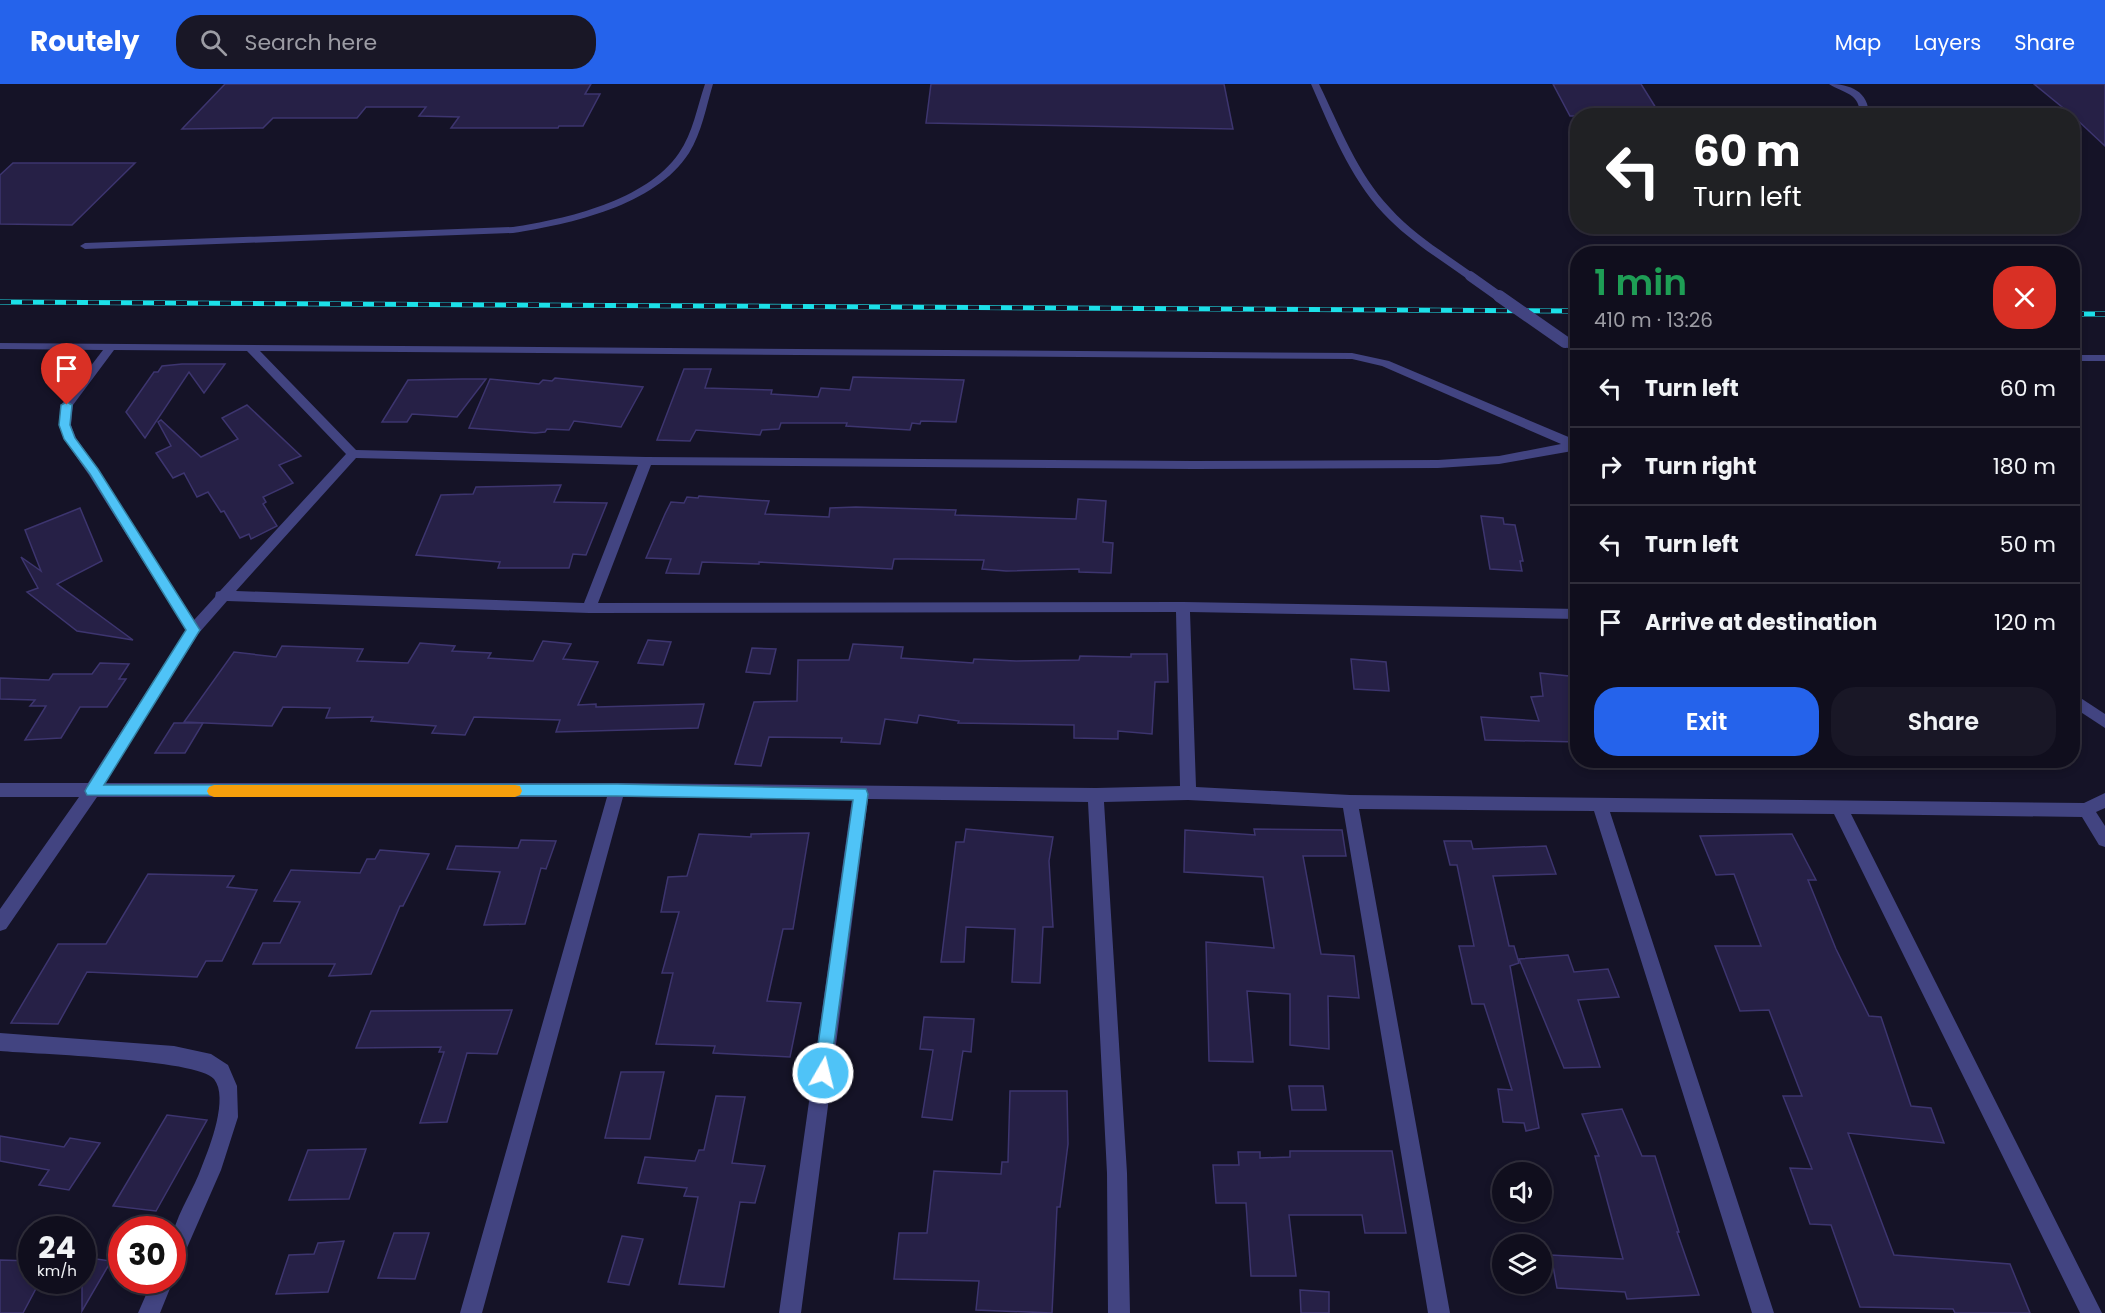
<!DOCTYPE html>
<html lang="en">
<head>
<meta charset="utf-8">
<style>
  body { margin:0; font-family:Poppins,sans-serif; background:#191726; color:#f1f3f6; height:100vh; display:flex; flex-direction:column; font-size:22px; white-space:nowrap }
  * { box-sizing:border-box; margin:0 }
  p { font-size:20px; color:#9c9ca4 }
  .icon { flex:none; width:33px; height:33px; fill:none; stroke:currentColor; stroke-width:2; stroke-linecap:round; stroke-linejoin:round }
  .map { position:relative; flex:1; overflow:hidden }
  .panel { position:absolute; left:1570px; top:162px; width:510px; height:522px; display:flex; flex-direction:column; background:#100e1d; border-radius:24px; box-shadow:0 3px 9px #0003,0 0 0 2px #302e3b }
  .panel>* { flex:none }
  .top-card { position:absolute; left:1570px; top:24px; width:510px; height:126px; border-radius:24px; box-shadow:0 3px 9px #0003,0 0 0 2px #302e3b; background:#202124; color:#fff; overflow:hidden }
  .buttons { position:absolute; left:1492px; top:1078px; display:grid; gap:12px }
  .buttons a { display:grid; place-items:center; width:60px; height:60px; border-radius:50%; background:#100e1d; box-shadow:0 3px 9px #0003,0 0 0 2px #302e3b; font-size:30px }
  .speed { position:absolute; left:18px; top:1132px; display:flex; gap:12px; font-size:30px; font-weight:700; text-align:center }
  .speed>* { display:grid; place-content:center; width:78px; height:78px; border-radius:50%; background:#100e1d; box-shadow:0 3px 9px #0003,0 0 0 2px #302e3b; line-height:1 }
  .speed small { font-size:15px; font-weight:400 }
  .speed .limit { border:9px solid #d22; background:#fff; color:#111 }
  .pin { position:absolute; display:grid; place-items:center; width:51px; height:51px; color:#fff; margin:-62px -26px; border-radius:50% 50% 50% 0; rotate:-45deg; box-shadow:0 0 6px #0007 }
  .pin .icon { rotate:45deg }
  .me { position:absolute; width:66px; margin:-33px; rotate:8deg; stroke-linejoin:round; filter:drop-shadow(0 0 4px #0008) }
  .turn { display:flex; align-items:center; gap:21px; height:126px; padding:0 24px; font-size:27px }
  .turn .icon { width:78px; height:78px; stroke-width:2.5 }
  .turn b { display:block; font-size:42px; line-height:51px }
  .round { display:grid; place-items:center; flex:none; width:63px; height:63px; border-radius:24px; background:#191726 }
  .summary { display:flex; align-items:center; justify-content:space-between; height:102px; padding:0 24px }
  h1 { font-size:36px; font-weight:600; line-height:45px; color:#1e9e55 }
  .primary-button { display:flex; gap:12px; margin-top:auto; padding:12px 24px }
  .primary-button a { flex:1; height:69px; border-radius:24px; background:#2563eb; color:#fff; font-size:24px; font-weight:600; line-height:69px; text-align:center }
  .primary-button a+a { background:#191726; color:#f1f3f6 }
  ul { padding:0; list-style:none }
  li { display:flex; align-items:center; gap:18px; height:78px; padding:0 24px; border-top:2px solid #302e3b }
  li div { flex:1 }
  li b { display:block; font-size:22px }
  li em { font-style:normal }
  header { display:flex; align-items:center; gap:36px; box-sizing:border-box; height:84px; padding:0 30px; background:#2563eb; color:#fff }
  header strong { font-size:28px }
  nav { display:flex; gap:33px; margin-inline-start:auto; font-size:21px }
  .search { width:420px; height:54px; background:#191726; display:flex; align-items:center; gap:15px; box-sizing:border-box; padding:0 21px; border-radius:24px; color:#9c9ca4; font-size:22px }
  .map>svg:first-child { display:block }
  .building { fill:#262046; stroke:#3d356f; stroke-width:1.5 }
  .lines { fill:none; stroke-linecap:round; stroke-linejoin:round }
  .minor { fill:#424481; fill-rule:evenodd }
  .rail-casing { stroke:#1ce0e8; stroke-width:5 }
  .rail { stroke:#151327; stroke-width:4; stroke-dasharray:11; stroke-linecap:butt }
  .minor-bridge-far1 { stroke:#424481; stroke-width:10 }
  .minor-bridge { stroke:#424481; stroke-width:12 }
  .route { fill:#4fc3f7; stroke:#337fa1; stroke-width:1.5 }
  .slow { fill:#f59e0b }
</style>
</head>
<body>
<header>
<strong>Routely</strong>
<div class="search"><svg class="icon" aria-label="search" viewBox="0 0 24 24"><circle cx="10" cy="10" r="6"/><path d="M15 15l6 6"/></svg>Search here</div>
<nav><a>Map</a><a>Layers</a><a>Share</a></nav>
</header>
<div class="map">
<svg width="2105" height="1229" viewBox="0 0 2105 1229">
  <rect width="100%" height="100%" fill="#151327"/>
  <!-- building -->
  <g class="building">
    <polygon points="225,0 591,0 585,10 600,10 583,42 559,42 558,44 451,44 459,33 419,32 426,23 366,23 357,34 273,34 263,44 182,45"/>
    <polygon points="931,0 1224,0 1233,45 926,39"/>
    <polygon points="1553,0 1641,0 1661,32 1570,32"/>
    <polygon points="2034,0 2105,0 2105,62 2073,32"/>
    <polygon points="13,79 135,79 72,141 0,140 0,91"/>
    <polygon points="182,280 225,280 204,309 189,288 145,354 126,328 154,288 158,288 162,282"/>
    <polygon points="684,285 711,285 705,304 772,306 771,310 818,313 821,304 850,306 853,293 964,296 956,338 921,337 920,340 912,339 910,346 846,342 847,339 781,339 779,345 762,346 760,351 696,346 690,357 657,356"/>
    <polygon points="555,294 643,303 621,343 574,337 569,346 547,345 545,348 535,349 469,344 490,295 539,300 543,296 552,297"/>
    <polygon points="463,295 486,295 457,333 412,330 407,338 382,338 408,296"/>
    <polygon points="247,321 301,372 279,381 293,399 263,413 266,418 263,420 277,442 251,455 249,450 240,454 224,427 221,428 208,408 197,413 184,389 173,394 156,369 171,362 158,338 161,336 201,373 238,355 222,334"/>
    <polygon points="561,401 554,418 607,419 586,471 573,470 569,484 498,484 500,478 416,471 441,411 473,410 476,403"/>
    <polygon points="699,412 769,417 765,430 829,433 830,424 856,423 956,426 955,431 1076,435 1078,415 1106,417 1103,458 1113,459 1111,489 1079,488 1079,485 1006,487 982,485 984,476 910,475 894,475 892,485 759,478 759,480 702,478 699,490 666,489 671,475 646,474 665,430 671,418 684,419 687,413 698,414"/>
    <polygon points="80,424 102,477 57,500 133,556 77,547 27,508 38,504 21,473 41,487 25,446"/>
    <polygon points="1481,432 1503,434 1504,440 1515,441 1523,477 1520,477 1522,487 1490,485"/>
    <polygon points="648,556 671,558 663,581 638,579"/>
    <polygon points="543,557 571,560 563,575 598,578 578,621 596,620 596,623 704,620 698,644 556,648 560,636 474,633 465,651 432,649 436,642 371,637 373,633 326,634 330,624 283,623 272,642 184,638 234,568 276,573 282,562 363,565 357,577 408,579 420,559 455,562 452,567 491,569 488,574 533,577"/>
    <polygon points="853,560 903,563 901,574 973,579 974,575 1016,577 1079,576 1080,572 1131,573 1131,570 1167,570 1168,598 1155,598 1152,650 1118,647 1118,655 1074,654 1074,641 958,639 959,637 919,631 917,639 885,635 880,660 841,658 842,654 769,653 761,682 735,680 754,618 797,617 798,576 849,576"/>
    <polygon points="752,564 776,565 770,590 746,588"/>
    <polygon points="1351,575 1386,578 1389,607 1354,605"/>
    <polygon points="100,579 129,580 119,595 126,595 107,623 80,623 61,654 25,656 46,622 30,622 35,616 0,615 0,594 49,596 53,590 92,590"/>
    <polygon points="1540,589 1569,592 1572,613 1575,613 1578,622 1578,658 1485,656 1481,633 1539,637 1531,613 1543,612"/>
    <polygon points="174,639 203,639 185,669 155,669"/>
    <polygon points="966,745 1053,753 1049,777 1053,843 1043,843 1040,899 1012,898 1015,845 966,843 964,878 941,878 956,758 964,758"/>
    <polygon points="1254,745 1342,746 1346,772 1303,772 1321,870 1354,872 1359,914 1328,912 1329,965 1290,961 1290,910 1247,907 1253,978 1209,977 1206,858 1274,864 1263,793 1184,788 1185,746 1255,751"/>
    <polygon points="809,749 793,845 783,845 767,917 801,919 790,973 713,969 715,962 656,960 673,889 662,889 679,828 661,828 668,793 687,792 699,750 751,753 751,750"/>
    <polygon points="1792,750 1816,796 1808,796 1836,865 1869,932 1881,933 1911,1022 1931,1024 1944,1059 1848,1049 1894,1171 2010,1180 2030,1229 1955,1229 1953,1225 1860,1223 1831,1141 1810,1140 1790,1084 1812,1085 1783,1012 1802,1012 1769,926 1740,927 1715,862 1761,862 1734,790 1716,791 1700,752"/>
    <polygon points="521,756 556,757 546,785 541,784 525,840 484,841 500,788 447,785 456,762 518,764"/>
    <polygon points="1444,757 1471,757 1473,765 1546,762 1556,790 1493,792 1509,862 1514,862 1519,879 1510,882 1539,1044 1526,1047 1524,1039 1503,1038 1498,1005 1512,1006 1484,920 1472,920 1459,862 1474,862 1457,781 1450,781"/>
    <polygon points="380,766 429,770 403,822 400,822 371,890 329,892 335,880 253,880 263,859 280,859 300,818 274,817 291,786 360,789 367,775 375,775"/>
    <polygon points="148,790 234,792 227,803 257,806 222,877 206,877 197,893 87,888 58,940 11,939 58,860 106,860"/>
    <polygon points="1568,871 1574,888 1608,885 1619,913 1578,916 1600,983 1564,984 1519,875"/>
    <polygon points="512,926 497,970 467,969 447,1038 420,1039 444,968 439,968 441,963 356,964 371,927"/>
    <polygon points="924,933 974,935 971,968 963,967 952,1036 922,1033 933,966 920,965"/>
    <polygon points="621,988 664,988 650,1055 605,1054"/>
    <polygon points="1289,1002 1323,1002 1326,1026 1292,1026"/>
    <polygon points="1010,1007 1067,1007 1068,1060 1060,1123 1057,1123 1052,1229 976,1226 979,1197 894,1195 899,1149 927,1149 934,1087 1001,1090 1002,1078 1008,1078"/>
    <polygon points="716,1012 745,1013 732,1079 765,1082 755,1119 740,1118 724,1203 679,1200 698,1113 684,1112 687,1104 638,1099 645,1073 695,1077 699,1066 704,1066"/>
    <polygon points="1622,1025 1642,1072 1655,1072 1679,1148 1677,1148 1699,1211 1627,1215 1625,1208 1557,1204 1551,1171 1623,1175 1595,1072 1599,1072 1582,1030"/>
    <polygon points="167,1031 207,1036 156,1127 113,1122"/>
    <polygon points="0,1052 64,1063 70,1054 100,1059 69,1106 39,1101 49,1086 0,1077"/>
    <polygon points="366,1065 349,1115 289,1116 308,1066"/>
    <polygon points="1290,1067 1392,1067 1406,1149 1365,1149 1362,1131 1289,1131 1296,1192 1251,1192 1246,1119 1216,1119 1213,1081 1239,1081 1238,1068 1260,1068 1260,1074 1290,1073"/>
    <polygon points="394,1149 429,1149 415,1195 378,1194"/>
    <polygon points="622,1152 643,1155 629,1201 608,1198"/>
    <polygon points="344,1157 328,1208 276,1210 289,1171 314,1170 318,1159"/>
    <polygon points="82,1173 111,1177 82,1227"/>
    <polygon points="0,1176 32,1177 32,1197 40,1197 23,1229 0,1229"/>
    <polygon points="1300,1206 1329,1208 1329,1229 1301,1229"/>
  </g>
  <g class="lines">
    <!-- minor -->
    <g class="minor">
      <path d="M705,0H713C706,23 702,48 689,69C655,122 570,140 513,149L85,165L80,162L85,159L513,143C566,135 646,117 679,69C693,49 697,23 705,0Z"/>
      <path d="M1311,0H1319C1340,43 1357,89 1390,124C1414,151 1445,169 1474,190V194H1466C1438,174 1407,155 1383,129C1349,92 1331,45 1311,0Z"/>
      <path d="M1829,0C1850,0 1869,7 1869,32H1860C1860,8 1844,10 1829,0Z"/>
      <polygon points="1565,255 1578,262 1578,270 1561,260 1559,258"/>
      <path d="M0,259L1352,269L1389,277L1578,357V366L1499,380L1438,384L1193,385L651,381L598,519L1183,518L1578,525V535L1190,528L1196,703L1350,711L2084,719L2105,709V724L2096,728L2105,742V763L2099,761L2082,733L1851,730L2102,1229H2080L1834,730L1610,728L1774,1229H1752L1594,727L1359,725L1450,1229H1428L1343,724L1188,716L1104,718L1127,1089L1130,1229H1108L1107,1089L1088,718L868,715L801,1229H779L852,715L623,713L482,1229H460L607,713H97L6,845L0,847V825L79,713H0V699H88L186,546L89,391L64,355L59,341L61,321L103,266L0,265ZM114,266L247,267L346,370L220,507L216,508L215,513L194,536L98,385L76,354L71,341L73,321ZM260,267L1352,275L1382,282L1561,360L1499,372L1438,376L1193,377L646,373L356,366ZM356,374L638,381L584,519L236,507ZM227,517L589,529L1176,528L1180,702L1096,704L617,699H105L198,550Z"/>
      <rect x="2073" y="271" width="32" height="6"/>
      <polygon points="2073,609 2105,630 2105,644 2073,623"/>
      <path d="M0,949L174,962L211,970L228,981L237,1002L238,1033L221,1086L179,1182L172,1185C172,1174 170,1159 173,1149C179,1126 194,1105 202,1082C210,1062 229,1014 214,995C199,975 33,970 0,967Z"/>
      <polygon points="172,1195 173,1197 160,1229 138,1229 152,1197 172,1197"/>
    </g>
    <!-- rail casing -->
    <g class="rail-casing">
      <g id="rail">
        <polyline points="0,218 1578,227"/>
        <polyline points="2073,230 2105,230"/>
      </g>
    </g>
    <!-- rail -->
    <use href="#rail" class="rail"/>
    <!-- minor-bridge-far1 -->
    <polyline class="minor-bridge-far1" points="1470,192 1501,214"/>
    <!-- minor-bridge -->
    <polyline class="minor-bridge" points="1499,212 1565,258"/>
  </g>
  <!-- route -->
  <polygon class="route" points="67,318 72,321 70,341 75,354 98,385 200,546 104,701 617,700 866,705 868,710 829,995 823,998 817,995 814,989 853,716 617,712 87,711 85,707 87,703 186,546 90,390 64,355 59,341 61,321"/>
  <!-- slow -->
  <polygon class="slow" points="214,701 515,701 520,702 522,707 520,711 515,713 214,713 209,711 207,707 209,703"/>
</svg>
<div class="buttons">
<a><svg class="icon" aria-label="sound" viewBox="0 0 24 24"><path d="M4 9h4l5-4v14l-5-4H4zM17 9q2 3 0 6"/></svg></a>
<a><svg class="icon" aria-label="layers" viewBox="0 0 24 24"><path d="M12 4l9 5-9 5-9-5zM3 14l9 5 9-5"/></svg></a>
</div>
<div class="speed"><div>24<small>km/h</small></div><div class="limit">30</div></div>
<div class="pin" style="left:67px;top:321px;background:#d93025"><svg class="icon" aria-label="arrive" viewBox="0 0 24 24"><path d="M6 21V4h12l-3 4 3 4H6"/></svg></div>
<svg class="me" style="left:823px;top:989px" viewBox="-20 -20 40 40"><circle r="17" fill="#4fc3f7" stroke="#fff" stroke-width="3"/><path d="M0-11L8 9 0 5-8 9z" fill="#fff"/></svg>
<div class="top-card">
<div class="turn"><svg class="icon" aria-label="left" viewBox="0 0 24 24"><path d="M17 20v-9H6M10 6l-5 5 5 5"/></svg><div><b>60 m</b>Turn left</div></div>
</div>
<section class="panel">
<div class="summary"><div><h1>1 min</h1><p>410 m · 13:26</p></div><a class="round" style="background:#d93025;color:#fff"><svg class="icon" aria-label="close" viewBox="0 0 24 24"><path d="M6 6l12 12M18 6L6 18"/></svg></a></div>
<ul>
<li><svg class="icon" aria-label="left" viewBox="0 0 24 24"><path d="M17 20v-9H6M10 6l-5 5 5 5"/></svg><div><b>Turn left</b></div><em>60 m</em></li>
<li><svg class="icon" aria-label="right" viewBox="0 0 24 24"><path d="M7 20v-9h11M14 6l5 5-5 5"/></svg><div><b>Turn right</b></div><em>180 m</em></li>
<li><svg class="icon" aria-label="left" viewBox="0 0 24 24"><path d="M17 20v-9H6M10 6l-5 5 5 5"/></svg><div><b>Turn left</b></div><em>50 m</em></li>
<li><svg class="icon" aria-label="arrive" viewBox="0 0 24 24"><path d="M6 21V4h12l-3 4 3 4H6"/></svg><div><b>Arrive at destination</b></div><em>120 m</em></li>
</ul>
<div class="primary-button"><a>Exit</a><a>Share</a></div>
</section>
</div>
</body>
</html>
